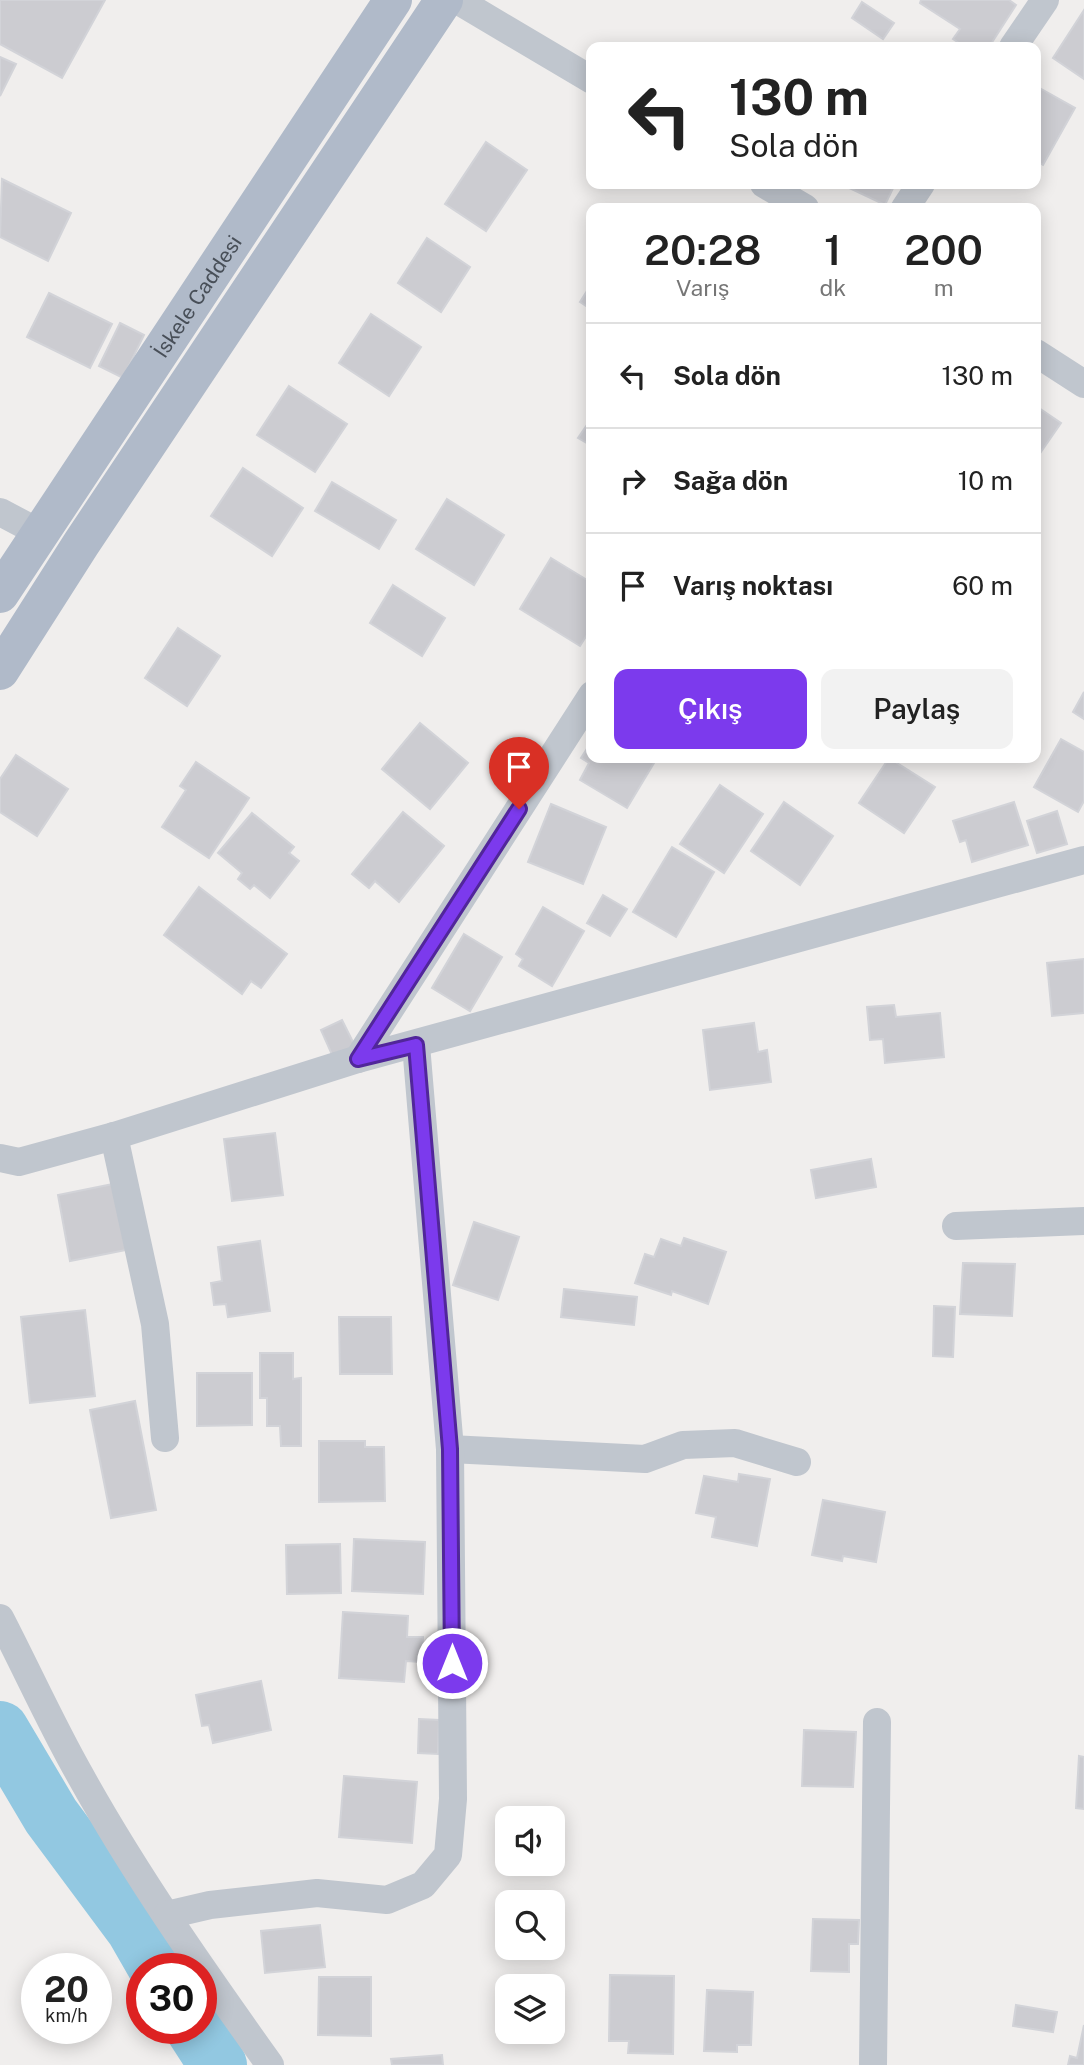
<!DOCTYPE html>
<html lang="tr">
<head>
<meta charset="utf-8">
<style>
  body { margin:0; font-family:"Public Sans",sans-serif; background:#f2f2f2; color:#222; height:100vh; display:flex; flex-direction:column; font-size:26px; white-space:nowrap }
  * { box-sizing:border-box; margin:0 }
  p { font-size:23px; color:#767676 }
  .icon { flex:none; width:38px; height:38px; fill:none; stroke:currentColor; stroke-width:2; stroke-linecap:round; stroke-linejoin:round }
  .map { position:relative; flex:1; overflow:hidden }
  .sheet { position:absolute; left:586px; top:203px; width:455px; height:560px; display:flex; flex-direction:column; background:#fff; border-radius:14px; box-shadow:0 4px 18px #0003 }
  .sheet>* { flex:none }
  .hud { position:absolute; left:586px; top:42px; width:455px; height:147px; border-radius:14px; box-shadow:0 4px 18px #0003; background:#fff; color:#222; overflow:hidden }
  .tools { position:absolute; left:495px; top:1806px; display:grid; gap:14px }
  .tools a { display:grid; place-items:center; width:70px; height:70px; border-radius:14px; background:#fff; box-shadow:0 4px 18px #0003; font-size:35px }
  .speed { position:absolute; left:21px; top:1953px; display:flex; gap:14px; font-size:35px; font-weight:700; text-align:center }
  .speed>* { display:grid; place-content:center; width:91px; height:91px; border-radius:50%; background:#fff; box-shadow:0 4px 18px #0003; line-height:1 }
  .speed small { font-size:18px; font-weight:400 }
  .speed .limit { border:10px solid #d22; background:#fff; color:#111 }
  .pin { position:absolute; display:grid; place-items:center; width:60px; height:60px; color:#fff; margin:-72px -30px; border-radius:50% 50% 50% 0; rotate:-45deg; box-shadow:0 0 7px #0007 }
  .pin .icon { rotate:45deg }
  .me { position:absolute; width:77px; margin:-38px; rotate:0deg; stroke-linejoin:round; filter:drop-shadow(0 0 5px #0008) }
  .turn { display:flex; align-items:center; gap:24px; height:147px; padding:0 28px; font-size:32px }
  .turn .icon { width:91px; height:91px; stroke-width:2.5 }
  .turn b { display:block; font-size:49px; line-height:60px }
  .eta { display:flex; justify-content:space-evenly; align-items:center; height:119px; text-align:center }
  .eta b { font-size:42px; font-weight:600; line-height:49px }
  .cta { display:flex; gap:14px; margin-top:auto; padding:14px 28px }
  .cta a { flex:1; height:80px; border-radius:14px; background:#7c3aed; color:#fff; font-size:28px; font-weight:600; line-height:80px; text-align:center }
  .cta a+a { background:#f2f2f2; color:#222 }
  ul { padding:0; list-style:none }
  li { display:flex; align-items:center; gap:21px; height:105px; padding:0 28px; border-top:2px solid #e0e0e0 }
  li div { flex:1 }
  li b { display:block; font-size:26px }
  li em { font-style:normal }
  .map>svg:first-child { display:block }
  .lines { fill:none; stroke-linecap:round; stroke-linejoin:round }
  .river { stroke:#92c8e1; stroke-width:58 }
  .building { fill:#ccccd1; stroke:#d2d3d8; stroke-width:2 }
  .minor { stroke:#c0c6ce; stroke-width:28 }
  .primary { stroke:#b0bac9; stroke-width:38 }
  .route-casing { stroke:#51269a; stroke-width:18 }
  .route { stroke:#7c3aed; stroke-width:12 }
  .labels { text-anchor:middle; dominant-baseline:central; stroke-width:5; stroke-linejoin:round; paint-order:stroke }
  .street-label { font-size:21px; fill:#484f58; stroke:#fff }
</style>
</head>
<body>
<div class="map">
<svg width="1084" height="2065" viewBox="0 0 1084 2065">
  <rect width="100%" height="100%" fill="#f0eeed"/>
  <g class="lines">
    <!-- river -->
    <g class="river">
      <polyline points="0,1730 51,1816 135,1929 158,1969"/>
      <polyline points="194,2028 218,2065"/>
    </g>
  </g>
  <!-- building -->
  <g class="building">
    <polygon points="0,0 105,0 62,78 0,44"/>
    <polygon points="921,0 1009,0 1016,5 989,47 965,47 953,39 960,29 920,3"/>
    <polygon points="862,2 894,23 883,39 852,18"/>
    <polygon points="1084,10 1084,79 1053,58"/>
    <polygon points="0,57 16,64 0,96"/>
    <polygon points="1036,86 1075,108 1043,165 1036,161"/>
    <polygon points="486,142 527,170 486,231 445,204"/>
    <polygon points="2,179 71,213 48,261 0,237"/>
    <polygon points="841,184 895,184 885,205"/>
    <polygon points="427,238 470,267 441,312 398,283"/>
    <polygon points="592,283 592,310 580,302"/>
    <polygon points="49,293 112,324 90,368 27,337"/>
    <polygon points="371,314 421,347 389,396 339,363"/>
    <polygon points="120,323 144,335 123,378 99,366"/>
    <polygon points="289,386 347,424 315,472 257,435"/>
    <polygon points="1036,406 1061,423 1036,459"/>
    <polygon points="591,419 592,420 592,446 578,438"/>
    <polygon points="243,468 303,508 272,556 211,516"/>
    <polygon points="332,482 396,520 379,549 315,511"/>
    <polygon points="447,499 504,535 474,585 416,549"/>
    <polygon points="551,558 592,583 592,627 580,646 520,609"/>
    <polygon points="393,585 445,618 422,656 370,623"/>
    <polygon points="178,628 220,656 187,706 145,678"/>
    <polygon points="1084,692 1084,719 1073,712"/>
    <polygon points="420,723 468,763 430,809 382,769"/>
    <polygon points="1061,739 1084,752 1084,801 1078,812 1034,787"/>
    <polygon points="592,741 592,758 657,758 627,808 580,780 589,763 581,758"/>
    <polygon points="16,755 68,789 37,836 0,812 0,779"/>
    <polygon points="889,758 935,787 904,833 859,803"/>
    <polygon points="196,762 249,798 209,858 162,827 186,790 180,786"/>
    <polygon points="720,785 763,814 724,873 680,844"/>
    <polygon points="784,802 833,836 800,885 751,851"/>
    <polygon points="1014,802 1028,845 972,862 966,840 960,842 953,821"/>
    <polygon points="551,804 606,827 583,884 528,862"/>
    <polygon points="1057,811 1067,844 1037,853 1027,821"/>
    <polygon points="403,812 444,846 399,902 375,881 369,888 352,874"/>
    <polygon points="252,813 294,847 289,853 299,861 270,898 254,885 250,889 238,879 242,873 218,853"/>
    <polygon points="672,847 714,872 676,937 633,912"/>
    <polygon points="199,887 287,954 261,988 251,981 242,994 164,935"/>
    <polygon points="603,895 627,909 610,936 587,923"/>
    <polygon points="543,907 584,931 552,986 519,966 523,959 516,954"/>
    <polygon points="464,934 502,957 470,1011 432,988"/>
    <polygon points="1084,959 1084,1013 1052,1016 1047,963"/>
    <polygon points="894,1005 896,1017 940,1013 944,1057 885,1063 883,1039 870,1040 867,1007"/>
    <polygon points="342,1020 355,1046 333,1057 321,1030"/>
    <polygon points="754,1023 758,1052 767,1050 771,1082 710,1090 703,1030"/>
    <polygon points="275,1133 283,1195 232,1201 224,1139"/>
    <polygon points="871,1159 876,1187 816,1198 811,1170"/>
    <polygon points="113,1184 126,1250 70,1261 58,1195"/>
    <polygon points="474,1222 519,1237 498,1300 453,1285"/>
    <polygon points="684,1238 726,1252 708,1304 672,1291 671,1295 635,1283 645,1254 654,1257 661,1239 681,1246"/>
    <polygon points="260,1241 270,1311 228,1317 226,1304 214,1305 211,1283 222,1281 218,1247"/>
    <polygon points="963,1263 1015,1264 1012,1316 960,1314"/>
    <polygon points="564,1289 637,1297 634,1325 561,1317"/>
    <polygon points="934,1306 955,1307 953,1357 933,1356"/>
    <polygon points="85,1310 95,1396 30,1403 21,1317"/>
    <polygon points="339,1317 391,1317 392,1374 340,1374"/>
    <polygon points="260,1353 293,1353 293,1379 301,1378 301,1446 281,1446 280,1426 267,1426 267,1398 260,1398"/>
    <polygon points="197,1373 252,1373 252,1425 197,1426"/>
    <polygon points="135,1401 156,1510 111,1518 90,1410"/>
    <polygon points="319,1441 365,1441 365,1447 384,1447 385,1501 319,1502"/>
    <polygon points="739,1474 770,1479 757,1546 712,1537 716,1517 696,1513 704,1476 738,1482"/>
    <polygon points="823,1500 885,1512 876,1562 843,1556 842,1561 812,1555"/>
    <polygon points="354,1539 425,1542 423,1594 352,1591"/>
    <polygon points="340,1544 341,1593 287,1594 286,1545"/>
    <polygon points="343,1612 408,1616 407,1637 423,1637 421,1662 406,1661 404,1682 339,1678"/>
    <polygon points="261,1681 271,1730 213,1743 209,1725 202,1726 196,1695"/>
    <polygon points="419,1719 439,1720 438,1754 418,1753"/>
    <polygon points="804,1730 856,1732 853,1787 802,1786"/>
    <polygon points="1079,1756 1084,1757 1084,1809 1076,1808"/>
    <polygon points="344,1776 417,1782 412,1843 339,1837"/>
    <polygon points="813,1919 859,1920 858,1944 849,1944 849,1972 811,1971"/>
    <polygon points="320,1925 325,1967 265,1973 261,1931"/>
    <polygon points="610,1975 674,1976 673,2054 628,2053 629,2041 609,2041"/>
    <polygon points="319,1977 371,1977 371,2036 318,2035"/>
    <polygon points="707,1990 753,1992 751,2045 737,2045 737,2052 704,2051"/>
    <polygon points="1016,2005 1057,2012 1053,2032 1013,2026"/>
    <polygon points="1084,2025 1084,2065 1068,2065 1070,2056 1077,2058"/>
    <polygon points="442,2055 443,2065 392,2065 391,2059"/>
  </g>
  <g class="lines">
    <!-- minor -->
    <g class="minor">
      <polyline points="457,0 592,80"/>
      <polyline points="1013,47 1045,0"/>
      <polyline points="764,184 805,208"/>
      <polyline points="905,208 921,184"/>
      <polyline points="1036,353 1084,384"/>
      <polyline points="0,512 40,533"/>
      <polyline points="358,1059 592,695"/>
      <polyline points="114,1136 155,1324 165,1438"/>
      <polyline points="0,1158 19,1162 114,1136 358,1059 1084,860"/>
      <polyline points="956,1226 1084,1221"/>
      <polyline points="450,1449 645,1459 683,1445 735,1443 797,1462"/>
      <path d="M0,1618C27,1670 51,1724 80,1775C136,1876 203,1971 270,2065"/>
      <polyline points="167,1915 210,1905 317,1893 387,1900 423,1885 448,1855 453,1799 450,1449 416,1045"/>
      <polyline points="873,2065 877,1722"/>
    </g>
    <!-- primary -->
    <g class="primary">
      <path id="s1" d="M0,594L393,0"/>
      <polyline points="0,671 81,544 444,0"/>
    </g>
  </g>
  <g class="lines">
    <!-- route casing -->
    <g class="route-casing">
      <polyline id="route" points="452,1663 450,1449 416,1045 358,1059 519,809"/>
    </g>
    <!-- route -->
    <use href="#route" class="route"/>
  </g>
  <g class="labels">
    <!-- street labels -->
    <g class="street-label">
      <text stroke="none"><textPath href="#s1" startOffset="357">İskele Caddesi</textPath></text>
    </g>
  </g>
</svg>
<div class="tools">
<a><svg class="icon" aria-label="sound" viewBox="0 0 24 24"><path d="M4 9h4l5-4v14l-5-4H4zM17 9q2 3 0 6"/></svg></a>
<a><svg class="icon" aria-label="search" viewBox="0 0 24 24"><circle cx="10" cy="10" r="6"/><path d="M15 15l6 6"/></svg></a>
<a><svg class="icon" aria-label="layers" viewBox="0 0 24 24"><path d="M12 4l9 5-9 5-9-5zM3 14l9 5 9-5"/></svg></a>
</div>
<div class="speed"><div>20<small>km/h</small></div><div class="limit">30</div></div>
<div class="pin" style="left:519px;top:809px;background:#d93025"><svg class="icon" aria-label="arrive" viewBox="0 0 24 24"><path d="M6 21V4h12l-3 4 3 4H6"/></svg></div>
<svg class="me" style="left:452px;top:1663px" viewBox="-20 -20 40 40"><circle r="17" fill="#7c3aed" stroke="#fff" stroke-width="3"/><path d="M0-11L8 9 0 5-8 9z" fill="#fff"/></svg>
<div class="hud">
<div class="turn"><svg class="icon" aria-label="left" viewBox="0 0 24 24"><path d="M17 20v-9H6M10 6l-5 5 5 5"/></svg><div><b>130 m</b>Sola dön</div></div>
</div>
<section class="sheet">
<div class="eta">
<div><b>20:28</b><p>Varış</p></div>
<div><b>1</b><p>dk</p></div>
<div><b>200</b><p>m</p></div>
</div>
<ul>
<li><svg class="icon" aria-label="left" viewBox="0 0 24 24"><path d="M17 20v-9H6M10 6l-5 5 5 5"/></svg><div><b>Sola dön</b></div><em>130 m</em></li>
<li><svg class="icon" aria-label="right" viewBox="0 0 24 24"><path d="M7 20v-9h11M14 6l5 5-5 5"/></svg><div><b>Sağa dön</b></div><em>10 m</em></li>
<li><svg class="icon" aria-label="arrive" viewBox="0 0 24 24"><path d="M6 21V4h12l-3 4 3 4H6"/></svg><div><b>Varış noktası</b></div><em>60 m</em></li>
</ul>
<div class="cta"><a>Çıkış</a><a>Paylaş</a></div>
</section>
</div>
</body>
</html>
